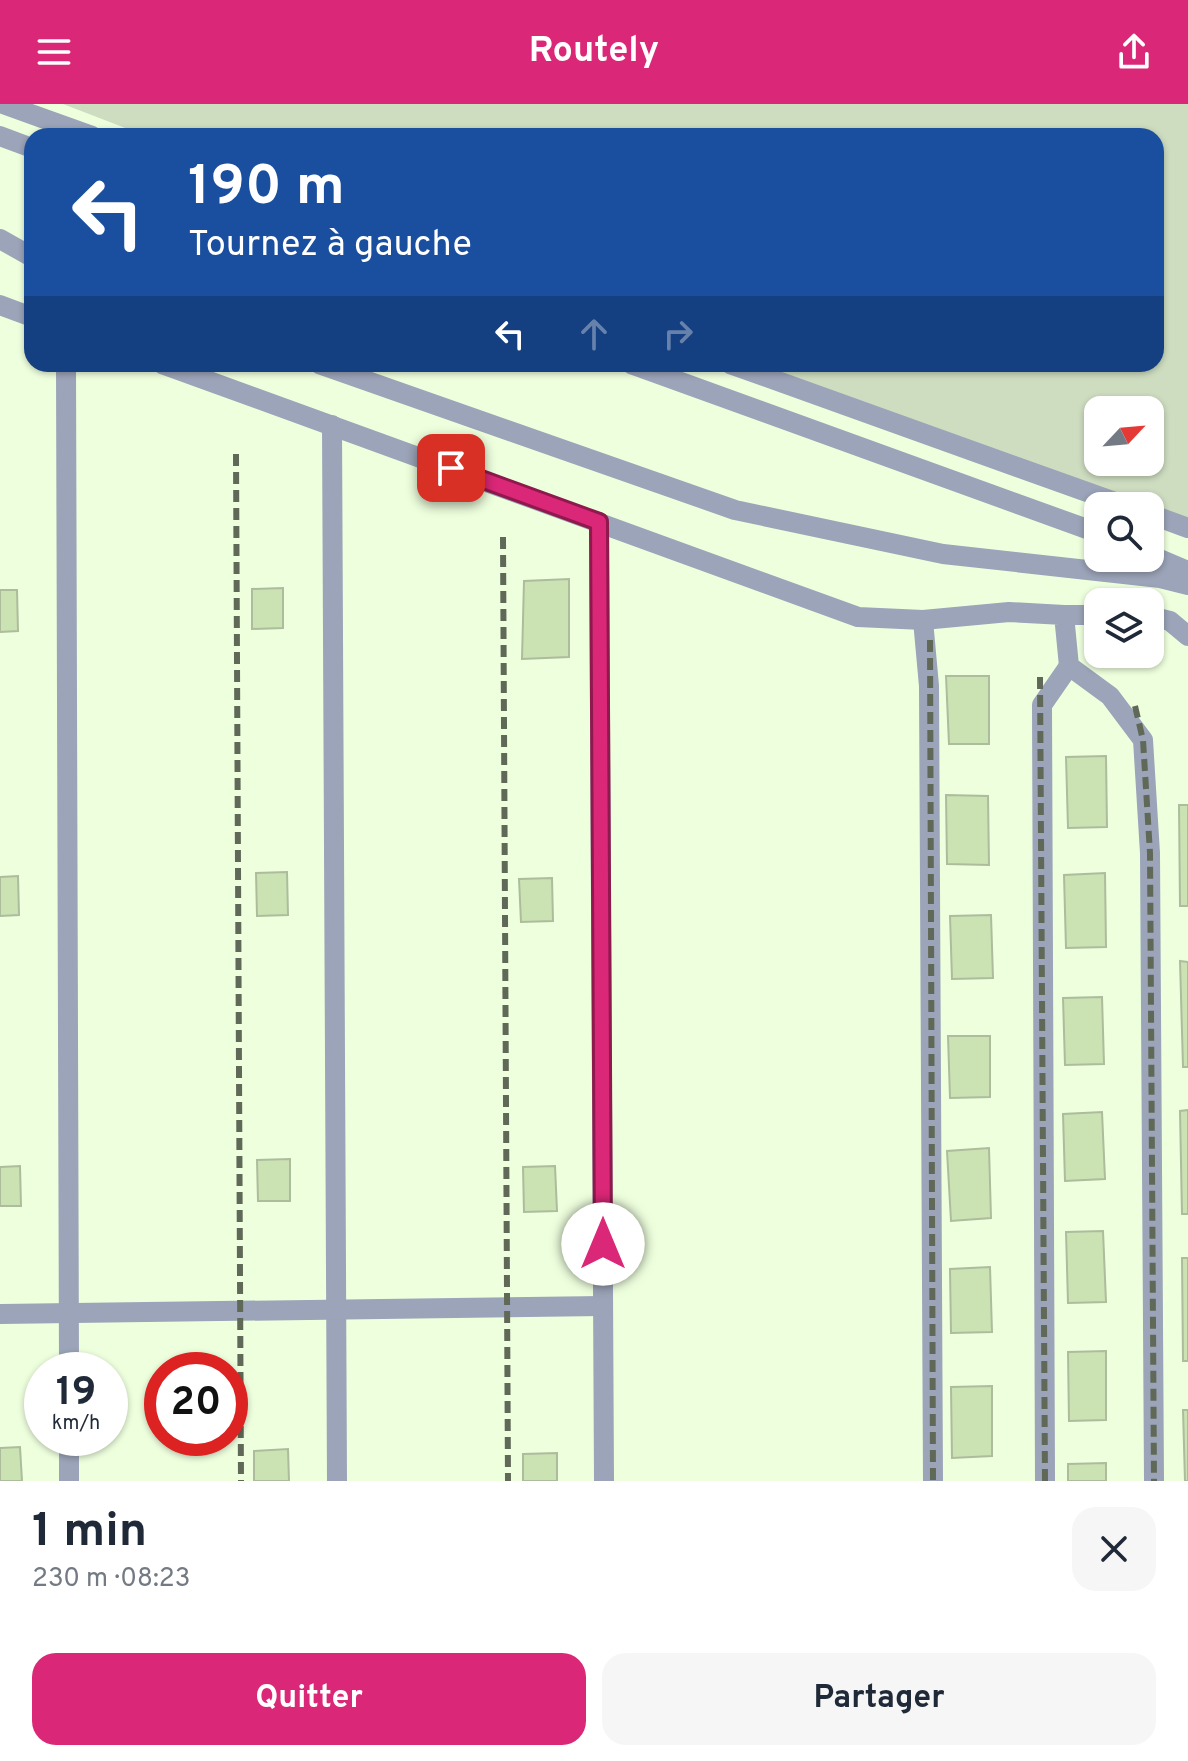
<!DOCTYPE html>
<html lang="fr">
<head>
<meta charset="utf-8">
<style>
  body { margin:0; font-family:Overpass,sans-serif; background:#f6f6f7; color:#1f2937; height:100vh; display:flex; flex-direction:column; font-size:30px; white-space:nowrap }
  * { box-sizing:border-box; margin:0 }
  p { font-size:26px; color:#747a83 }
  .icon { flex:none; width:44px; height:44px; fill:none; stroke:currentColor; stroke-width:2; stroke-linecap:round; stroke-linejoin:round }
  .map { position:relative; height:1377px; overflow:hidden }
  .panel { display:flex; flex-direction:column; background:#fff; flex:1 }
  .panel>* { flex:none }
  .banner { position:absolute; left:24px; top:24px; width:1140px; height:244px; border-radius:24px; box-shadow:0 2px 6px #0004; background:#1a4fa0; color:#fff; overflow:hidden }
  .needle { width:52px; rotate:64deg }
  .buttons { position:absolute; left:1084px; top:292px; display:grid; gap:16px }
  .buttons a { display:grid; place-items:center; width:80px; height:80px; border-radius:16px; background:#fff; box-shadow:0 2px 6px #0004; font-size:40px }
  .speed { position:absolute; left:24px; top:1248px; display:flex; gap:16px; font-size:40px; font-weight:700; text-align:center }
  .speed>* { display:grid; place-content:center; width:104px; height:104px; border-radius:50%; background:#fff; box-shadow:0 2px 6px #0004; line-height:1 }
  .speed small { font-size:20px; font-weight:400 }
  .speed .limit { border:12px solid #d22; background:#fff; color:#111 }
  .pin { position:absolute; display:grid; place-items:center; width:68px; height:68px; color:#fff; margin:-34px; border-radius:16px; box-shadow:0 4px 12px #0006 }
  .me { position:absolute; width:88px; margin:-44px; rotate:0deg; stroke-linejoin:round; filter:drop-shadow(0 0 6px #0008) }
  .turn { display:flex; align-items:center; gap:28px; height:168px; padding:0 32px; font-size:36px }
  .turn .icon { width:104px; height:104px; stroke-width:2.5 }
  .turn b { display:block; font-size:56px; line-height:68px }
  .lanes { display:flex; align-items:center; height:76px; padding:0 32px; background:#0003; justify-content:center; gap:40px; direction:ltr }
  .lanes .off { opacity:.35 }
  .round { display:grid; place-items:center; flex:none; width:84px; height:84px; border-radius:24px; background:#f6f6f7 }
  .headline { display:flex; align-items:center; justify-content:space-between; height:136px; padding:0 32px }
  h1 { font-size:48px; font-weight:700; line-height:60px }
  .button { display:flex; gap:16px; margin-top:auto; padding:16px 32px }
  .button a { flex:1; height:92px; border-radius:24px; background:#db2777; color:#fff; font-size:32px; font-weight:700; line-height:92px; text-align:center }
  .button a+a { background:#f6f6f7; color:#1f2937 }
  header { display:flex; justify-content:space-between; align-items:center; height:104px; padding:0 32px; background:#db2777; color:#fff; font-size:36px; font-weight:700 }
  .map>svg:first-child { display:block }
  .green { fill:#ceddc0; fill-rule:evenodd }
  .building { fill:#cbe3b3; stroke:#acbc9d; stroke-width:2 }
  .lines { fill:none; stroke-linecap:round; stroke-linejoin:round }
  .minor { stroke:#9ba4b8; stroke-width:20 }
  .rail { stroke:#606957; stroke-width:6; stroke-dasharray:12 6; stroke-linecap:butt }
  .route-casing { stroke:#8e194d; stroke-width:20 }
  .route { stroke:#db2777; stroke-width:14 }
</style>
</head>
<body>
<header><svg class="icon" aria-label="menu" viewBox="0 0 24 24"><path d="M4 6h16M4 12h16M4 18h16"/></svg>Routely<svg class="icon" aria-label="share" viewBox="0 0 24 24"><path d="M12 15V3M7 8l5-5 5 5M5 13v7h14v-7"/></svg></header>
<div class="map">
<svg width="1188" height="1377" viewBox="0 0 1188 1377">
  <rect width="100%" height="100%" fill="#eeffde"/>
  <!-- green -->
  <path class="green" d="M63,0H1188V419L1150,402H1140L732,260H1156V32H146ZM1098,306H1150V358H1098Z"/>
  <!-- building -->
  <g class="building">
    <polygon points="569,475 569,553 522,555 524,477"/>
    <polygon points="283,484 283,524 252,525 252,485"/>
    <polygon points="0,486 17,486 18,527 0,528"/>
    <polygon points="946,572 989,572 989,640 949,640"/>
    <polygon points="1106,652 1107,723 1068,724 1066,653"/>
    <polygon points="946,691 988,692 989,761 947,760"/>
    <polygon points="1179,701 1188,701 1188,802 1180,802"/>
    <polygon points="287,768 288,811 257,812 256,769"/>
    <polygon points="1105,769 1106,843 1066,844 1064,771"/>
    <polygon points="18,772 19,811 0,812 0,773"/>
    <polygon points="552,774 553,817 521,818 519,775"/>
    <polygon points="991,811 993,874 952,875 950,812"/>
    <polygon points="1180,857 1188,858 1188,963 1183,963"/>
    <polygon points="1102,893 1104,960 1065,961 1063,894"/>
    <polygon points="948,932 990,932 990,993 950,994"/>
    <polygon points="1188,1006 1188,1110 1182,1110 1180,1007"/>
    <polygon points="1102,1008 1105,1075 1065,1077 1063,1010"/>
    <polygon points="989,1044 991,1114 951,1117 947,1047"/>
    <polygon points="290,1055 290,1097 258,1097 257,1056"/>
    <polygon points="20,1062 21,1102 0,1102 0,1063"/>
    <polygon points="555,1062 557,1107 524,1108 523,1063"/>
    <polygon points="1103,1127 1106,1198 1068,1199 1066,1128"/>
    <polygon points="1182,1154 1188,1154 1188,1257 1183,1257"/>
    <polygon points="990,1163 992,1228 951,1229 950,1165"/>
    <polygon points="1106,1247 1106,1316 1069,1317 1068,1248"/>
    <polygon points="992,1282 992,1352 952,1354 951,1283"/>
    <polygon points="1183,1306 1188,1306 1188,1377 1185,1377"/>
    <polygon points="20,1343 22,1377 0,1377 0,1344"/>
    <polygon points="288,1345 289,1377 254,1377 254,1347"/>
    <polygon points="557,1349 557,1377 523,1377 523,1350"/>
    <polygon points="1106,1359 1106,1377 1068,1377 1068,1360"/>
  </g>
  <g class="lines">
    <!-- minor -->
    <g class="minor">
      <polyline points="3,0 92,32"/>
      <polyline points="0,32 32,44"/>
      <polyline points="0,135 32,153"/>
      <polyline points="0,201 32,213"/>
      <polyline points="66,260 69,1266"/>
      <polyline points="162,260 858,513 923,516 1009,508 1064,511 1069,562 1110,592 1143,636 1150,749 1154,1377"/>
      <polyline points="319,260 735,406 943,450 1160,474 1188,481"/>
      <polyline points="631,260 1098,429"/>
      <polyline points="730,260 1126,402"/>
      <polyline points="332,321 337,1377"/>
      <polyline points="1150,410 1188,424"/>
      <polyline points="599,418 604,1377"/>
      <polyline points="1150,451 1188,467"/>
      <polyline points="1064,511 1098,511"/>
      <polyline points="1150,512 1170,517 1188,532"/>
      <polyline points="923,516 929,582 933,1377"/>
      <polyline points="0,1210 603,1202"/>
      <polyline points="69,1334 69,1377"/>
      <polyline points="1045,1377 1042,601 1069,562"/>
    </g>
    <!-- rail -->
    <g class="rail">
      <polyline points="236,350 241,1377"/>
      <polyline points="503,433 508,1377"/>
      <polyline points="930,536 933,1377"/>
      <polyline points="1040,573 1045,1377"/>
      <polyline points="1135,602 1143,636 1150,749 1154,1377"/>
    </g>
  </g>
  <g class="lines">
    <!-- route casing -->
    <g class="route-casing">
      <polyline id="route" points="451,364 599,418 603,1140"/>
    </g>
    <!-- route -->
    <use href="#route" class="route"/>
  </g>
</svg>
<div class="buttons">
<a><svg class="needle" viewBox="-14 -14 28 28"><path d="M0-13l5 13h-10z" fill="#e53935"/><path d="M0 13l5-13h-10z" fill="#747a83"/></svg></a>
<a><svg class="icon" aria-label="search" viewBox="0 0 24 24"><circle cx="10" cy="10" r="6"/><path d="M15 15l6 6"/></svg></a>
<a><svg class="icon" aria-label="layers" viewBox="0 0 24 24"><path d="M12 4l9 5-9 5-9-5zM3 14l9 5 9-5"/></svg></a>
</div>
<div class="speed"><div>19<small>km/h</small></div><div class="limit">20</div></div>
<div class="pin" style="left:451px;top:364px;background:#d93025"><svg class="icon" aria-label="arrive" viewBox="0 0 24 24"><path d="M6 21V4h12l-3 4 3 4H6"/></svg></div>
<svg class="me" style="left:603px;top:1140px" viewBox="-20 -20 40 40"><circle r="19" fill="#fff"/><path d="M0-13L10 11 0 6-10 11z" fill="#db2777"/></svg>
<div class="banner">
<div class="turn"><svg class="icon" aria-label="left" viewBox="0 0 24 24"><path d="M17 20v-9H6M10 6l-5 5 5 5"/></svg><div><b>190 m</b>Tournez à gauche</div></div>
<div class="lanes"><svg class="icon" aria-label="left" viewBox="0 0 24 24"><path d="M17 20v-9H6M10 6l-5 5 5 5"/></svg><svg class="icon off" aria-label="ahead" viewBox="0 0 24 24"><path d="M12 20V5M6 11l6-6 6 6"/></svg><svg class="icon off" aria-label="right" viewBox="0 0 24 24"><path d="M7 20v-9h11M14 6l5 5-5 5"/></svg></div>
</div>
</div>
<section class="panel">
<div class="headline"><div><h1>1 min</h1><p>230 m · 08:23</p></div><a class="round"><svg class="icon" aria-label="close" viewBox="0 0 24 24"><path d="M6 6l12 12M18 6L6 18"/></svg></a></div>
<div class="button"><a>Quitter</a><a>Partager</a></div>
</section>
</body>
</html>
